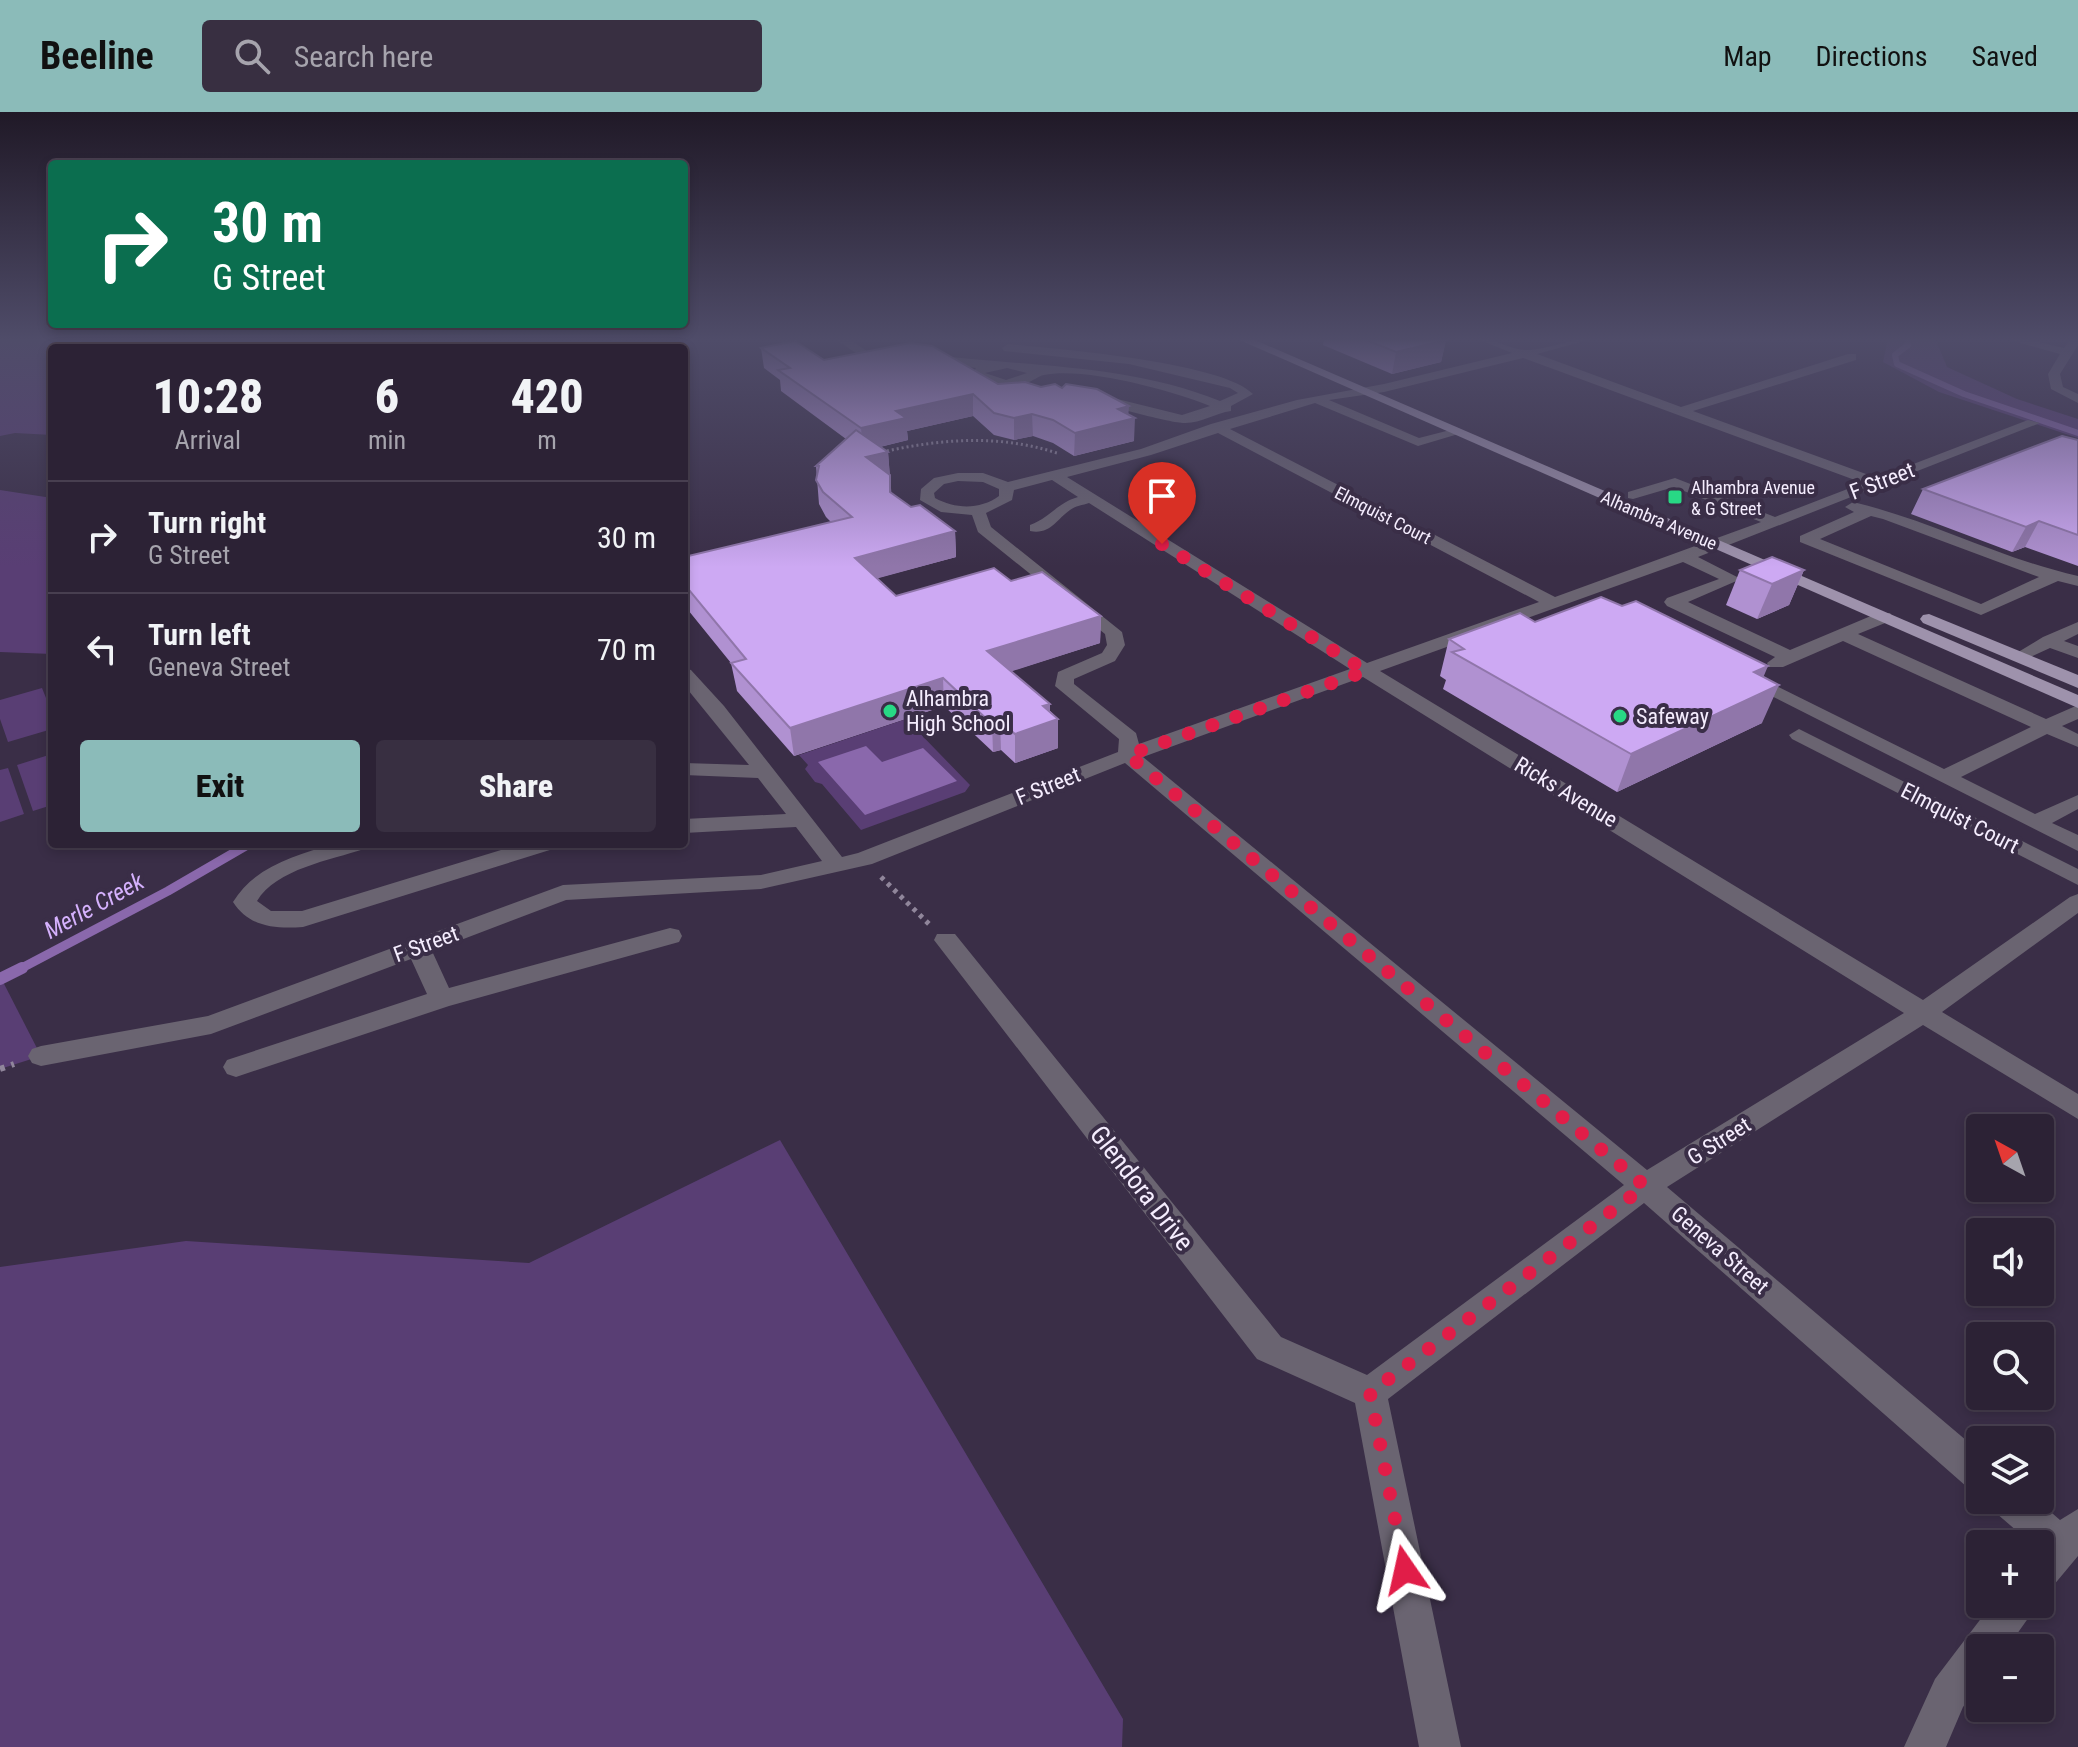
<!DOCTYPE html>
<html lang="en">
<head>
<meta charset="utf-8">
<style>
  body { margin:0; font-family:"Roboto Condensed",sans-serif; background:#382f41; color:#f1f3f6; height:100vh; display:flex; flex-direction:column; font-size:30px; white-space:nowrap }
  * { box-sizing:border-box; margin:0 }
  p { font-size:26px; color:#a6a4ad }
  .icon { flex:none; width:44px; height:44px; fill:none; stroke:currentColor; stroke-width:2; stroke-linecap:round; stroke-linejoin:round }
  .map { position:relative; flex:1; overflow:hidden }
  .drawer { position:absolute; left:48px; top:232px; width:640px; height:504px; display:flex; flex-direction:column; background:#2c2235; border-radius:8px; box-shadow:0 4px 12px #0003,0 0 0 2px #483f50 }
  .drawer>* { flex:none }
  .guide { position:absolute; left:48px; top:48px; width:640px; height:168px; border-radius:8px; box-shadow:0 4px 12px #0003,0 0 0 2px #483f50; background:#0b6e4f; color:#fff; overflow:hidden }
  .needle { width:52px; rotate:320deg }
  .tools { position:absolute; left:1966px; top:1002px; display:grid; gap:16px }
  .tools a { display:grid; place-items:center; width:88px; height:88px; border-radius:8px; background:#2c2235; box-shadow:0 4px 12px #0003,0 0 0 2px #483f50; font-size:40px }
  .pin { position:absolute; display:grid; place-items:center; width:68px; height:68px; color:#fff; margin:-82px -34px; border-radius:50% 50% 50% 0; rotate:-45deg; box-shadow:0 0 8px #0007 }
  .pin .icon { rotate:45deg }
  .me { position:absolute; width:88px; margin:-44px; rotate:349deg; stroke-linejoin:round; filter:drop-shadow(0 0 6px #0008) }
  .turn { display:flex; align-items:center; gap:28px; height:168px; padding:0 32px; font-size:36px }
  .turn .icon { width:104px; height:104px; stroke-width:2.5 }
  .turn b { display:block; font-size:56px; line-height:68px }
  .eta { display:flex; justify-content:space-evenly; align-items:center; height:136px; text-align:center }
  .eta b { font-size:48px; font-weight:800; line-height:56px }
  .primary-button { display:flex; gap:16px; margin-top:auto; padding:16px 32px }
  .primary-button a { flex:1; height:92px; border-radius:8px; background:#8bbbb9; color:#111; font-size:32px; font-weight:800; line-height:92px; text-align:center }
  .primary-button a+a { background:#382f41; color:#f1f3f6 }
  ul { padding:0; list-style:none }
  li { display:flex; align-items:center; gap:24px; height:112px; padding:0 32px; border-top:2px solid #483f50 }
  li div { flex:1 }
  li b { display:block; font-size:30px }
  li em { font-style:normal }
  header { display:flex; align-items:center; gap:48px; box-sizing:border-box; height:112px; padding:0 40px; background:#8bbbb9; color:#111 }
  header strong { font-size:38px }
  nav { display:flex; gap:44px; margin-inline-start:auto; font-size:28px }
  .search { width:560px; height:72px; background:#382f41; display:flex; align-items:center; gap:20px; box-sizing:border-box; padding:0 28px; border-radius:8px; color:#a6a4ad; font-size:30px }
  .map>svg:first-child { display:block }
  .green { fill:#593e74 }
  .water { fill:#8a68ac }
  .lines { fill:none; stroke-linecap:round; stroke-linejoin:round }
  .stream-far2 { stroke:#8a68ac; stroke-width:6 }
  .stream-far1 { stroke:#8a68ac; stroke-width:9 }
  .stream { stroke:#8a68ac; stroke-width:12 }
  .path-far2 { stroke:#90869b; stroke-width:3; stroke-dasharray:2 3; stroke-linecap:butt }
  .path-far1 { stroke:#90869b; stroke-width:5; stroke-dasharray:4 5; stroke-linecap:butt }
  .path { stroke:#90869b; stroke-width:6; stroke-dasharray:5 7; stroke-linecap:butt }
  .minor { fill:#6a6471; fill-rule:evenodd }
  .major { fill:#9e92ac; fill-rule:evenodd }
  .wall { fill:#b091d1 }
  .shaded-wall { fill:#9076aa }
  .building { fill:#cda9f3; stroke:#9076aa; stroke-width:2 }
  .route { stroke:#e11d48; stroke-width:14; stroke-dasharray:0 25.2 }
  .poi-dot { fill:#28d885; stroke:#3a2e47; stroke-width:3 }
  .labels { text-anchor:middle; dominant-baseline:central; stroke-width:8; stroke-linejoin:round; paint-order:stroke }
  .far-poi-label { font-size:18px; fill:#f5edfe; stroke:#3a2e47; text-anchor:start }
  .far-street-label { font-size:18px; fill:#f5edfe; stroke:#3a2e47 }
  .street-label { font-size:22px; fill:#f5edfe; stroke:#3a2e47 }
  .poi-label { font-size:22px; fill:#f5edfe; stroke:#3a2e47; text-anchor:start }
  .water-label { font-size:24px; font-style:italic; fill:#d5b1fd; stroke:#3a2e47 }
  .near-street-label { font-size:26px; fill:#f5edfe; stroke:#3a2e47 }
</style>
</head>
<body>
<header>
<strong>Beeline</strong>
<div class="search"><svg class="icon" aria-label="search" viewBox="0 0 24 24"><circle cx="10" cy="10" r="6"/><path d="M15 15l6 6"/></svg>Search here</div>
<nav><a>Map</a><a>Directions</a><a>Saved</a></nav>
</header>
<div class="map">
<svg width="2078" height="1635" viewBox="0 0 2078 1635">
  <rect width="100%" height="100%" fill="#3a2e47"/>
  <!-- green -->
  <g class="green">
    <polygon points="0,226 409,226 407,230 424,236 52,236 52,323 15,321 0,324"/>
    <polygon points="1888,226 1935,226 1947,255 2017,287 2078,307 2078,326 1939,280 1883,250"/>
    <polygon points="0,378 52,386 52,521 47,524 52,525 52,542 0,540"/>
    <polygon points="42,576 52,601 52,617 8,630 0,607 0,588"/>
    <polygon points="906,607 970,673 965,680 861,718 822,672 815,670 805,657 808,653 799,643"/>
    <polygon points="52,642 52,693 33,699 17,653"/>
    <polygon points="8,656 24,702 0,710 0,658"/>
    <polygon points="0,864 41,944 0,957"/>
    <polygon points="780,1028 1123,1607 1122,1635 0,1635 0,1155 186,1129 529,1151"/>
  </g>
  <!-- water -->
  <polygon class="water" points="866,634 882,650 923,636 957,669 865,703 818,650"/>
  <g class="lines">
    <!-- stream-far2 -->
    <polyline class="stream-far2" points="1907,226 1908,233 1895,243 1897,252 1964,282 2078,321"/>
    <!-- stream-far1 -->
    <polyline class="stream-far1" points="18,858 168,779 249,732"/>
    <!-- stream -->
    <polyline class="stream" points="0,867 22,856"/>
    <!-- path-far2 -->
    <g class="path-far2">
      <polyline points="75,226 90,236"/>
      <path d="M882,340C941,327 998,322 1057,341"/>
    </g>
    <!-- path-far1 -->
    <polyline class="path-far1" points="881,765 931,814"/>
    <!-- path -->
    <polyline class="path" points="0,957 14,952"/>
    <!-- minor -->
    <g class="minor">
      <polygon points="608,226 622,226 636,236 622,236"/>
      <polygon points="834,226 847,226 876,245 866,248"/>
      <path d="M1475,226C1494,225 1507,237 1525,238C1543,239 1572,226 1595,226L1537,242L1681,295L1848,242H1856V248L1693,299L1877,366L2028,308L2040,311L1698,445L1741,467L1688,490L1790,538L1878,501H1890L1893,505L1890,509L1858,522L2046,607L2078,593V607L2062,614L2078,622V635L2047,622L1961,665L2035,702L2078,683V697L2052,711L2078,723V739L1738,567L1747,561L1754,563L1944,657L2031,615L1843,529L1783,555H1769L1767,551L1775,545L1667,494L1664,490L1667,486L1719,467L1683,450L1380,559L1923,888L2070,785L2078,782V801L1942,900L2078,982V1007L1923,913L1667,1075L1980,1340V1380L1967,1375L1644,1091L1388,1287L1461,1635H1419L1355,1291L1257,1247L934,828L937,822H955L1281,1225L1367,1263L1624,1073L1125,651L872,752L761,777L566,788L432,839L449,876L670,816L679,818L682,824L679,830L449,894L236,965L227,962L223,955L227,948L427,882L411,847L211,922L41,954L32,951L28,944L32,937L41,934L208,904L563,773L761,763L822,749L796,715L684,721V707L786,702L758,666L684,663V651L749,653L684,573V556L691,558L724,594L842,745L858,741L1118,640L1119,627L1055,574L1058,560L1102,541L1107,533L1105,522L978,420L972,403L941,400L920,388L921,377L934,366L958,361H983L1008,370L1141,337L1211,312L1297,288L1384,272L1512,241ZM1523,246L1863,371L1775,405L1675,366L1628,380V386L1633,387L1674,375L1761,410L1555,485L1230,317L1315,291L1418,334L1465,320L1458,316L1419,326L1329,288L1384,280ZM1218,321L1539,490L1367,551L1067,365L1151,343ZM1052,368L1078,385C1057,391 1051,405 1030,413V419C1050,423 1056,408 1070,398C1075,394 1083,393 1089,391L1350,557L1139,632L1136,621L1074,572V567L1115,549L1125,533L1122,520L991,415L986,401L1012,388L1014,378ZM958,369L983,370L999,377V384C980,398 955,397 935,386L934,381L944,372ZM1363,565L1904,901L1647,1058L1143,645Z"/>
      <polygon points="2002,226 2021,226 2064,236 2070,228 2078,227 2078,233 2060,262 2063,275 2078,282 2078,291 2051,277 2048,262 2060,242"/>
      <path d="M1008,232C1058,237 1222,250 1253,282L1231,294V299C1215,301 1200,312 1183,311C1168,310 1097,292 1087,285L1093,281L1182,303L1210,294C1170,278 1085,255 1044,263C1038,264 1033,269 1027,271C1009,277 989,276 974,265L972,262L976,256L925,250L919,246L925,242C1024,255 1125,251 1220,289L1238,281L1230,276L1129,252L1004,239L1002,236ZM1007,256L1027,261L1006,268L985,261Z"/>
      <path d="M1853,390C1930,408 2001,447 2078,464V474L2058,469L1981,503L1800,430V424L1854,400L1845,395ZM1871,404L1883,407L2039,465L1981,492L1820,427Z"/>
      <polygon points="2078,510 2078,522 2064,529 2078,534 2078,546 2050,536 2019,550 2010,545 2043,525"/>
      <polygon points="1799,617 2078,757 2078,773 1792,627 1789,623"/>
      <path d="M333,732H367L364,737C331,748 276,757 257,789L271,799H302L521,732H556L553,737L303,815C275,817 249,815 233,790C255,754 295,744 333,732Z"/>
      <polygon points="1991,1388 2037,1388 2060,1408 2078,1397 2078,1444 2053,1474 2040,1480 2040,1432 2032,1432 1996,1401"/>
      <polygon points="1992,1492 2035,1492 2029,1505 2007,1536 1980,1536 1980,1572 1963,1595 1946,1635 1904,1635 1935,1567"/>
    </g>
    <!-- major -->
    <g class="major">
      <polygon points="1235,226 1250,226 2078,583 2078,596"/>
      <polygon points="1929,502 2078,563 2078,576 1923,511 1920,507 1923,503"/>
    </g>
  </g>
  <!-- wall -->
  <g class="wall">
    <polygon points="1324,226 1439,226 1446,228 1441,250 1392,262 1323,233"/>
    <polygon points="761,236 824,248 998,272 1062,276 1128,303 1134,329 1074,344 1053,331 1033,324 1014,328 994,323 973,304 907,319 908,328 880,335 888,340 891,381 911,395 955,419 956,445 877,466 896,484 1011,469 1101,504 1100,531 1011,559 1058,607 1058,636 1015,651 1001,638 993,640 944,594 794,644 737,579 731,551 684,493 684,445 831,410 826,405 819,392 816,354 846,327 781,279 780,268 764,256"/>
    <polygon points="2078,328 2078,454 2025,435 2012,440 1911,402 1923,377"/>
    <polygon points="1740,458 1804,458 1789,493 1757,507 1726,493"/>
    <polygon points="1535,510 1763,565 1762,611 1617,680 1443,577 1446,568 1440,564 1449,527"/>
  </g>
  <!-- shaded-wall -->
  <g class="shaded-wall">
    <polygon points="1446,228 1441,250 1392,262 1396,240"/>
    <polygon points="973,282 973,304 907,319 908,328 863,339 861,316 896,299"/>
    <polygon points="1129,294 1128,308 1135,306 1134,329 1074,344 1075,321 1118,297"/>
    <polygon points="1032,302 1033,324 1014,328 1014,306"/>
    <polygon points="888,340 892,388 866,345"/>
    <polygon points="2039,409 2025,435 2012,440 2026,415"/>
    <polygon points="955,419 956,445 857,472 855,446"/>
    <polygon points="1804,458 1789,493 1757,507 1772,472"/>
    <polygon points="1101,504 1100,531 988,567 987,539"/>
    <polygon points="1768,554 1755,585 1779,573 1762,611 1617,680 1631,642 1754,560"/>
    <polygon points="943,566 944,594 794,644 790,616"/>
    <polygon points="1050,592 1050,610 1058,607 1058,636 1015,651 1015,622 1043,594"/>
    <polygon points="1000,609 1001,638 993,640 992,612"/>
  </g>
  <!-- building -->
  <g class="building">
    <polygon points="1361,226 1439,226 1446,228 1396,240"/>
    <polygon points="795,229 824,248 910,231 932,234 998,272 1025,270 1041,275 1055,272 1062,276 1066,272 1097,277 1129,294 1118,297 1135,306 1075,321 1053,308 1032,302 1014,306 994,301 973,282 896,299 906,306 861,316 778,258 790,256 761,236"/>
    <polygon points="856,318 888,340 866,345 890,363 890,380 911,395 920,393 955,419 855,446 896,484 994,456 1011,469 1042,460 1101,504 987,539 1050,592 1043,594 1058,607 1015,622 1000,609 992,612 943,566 790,616 731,551 746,547 684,472 684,445 852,405 823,380 816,368 819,354 816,354"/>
    <polygon points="2062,324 2078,328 2078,423 2039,409 2026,415 1923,377"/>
    <polygon points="1772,445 1804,458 1772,472 1740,458"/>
    <polygon points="1601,485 1622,494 1636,489 1768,554 1754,560 1779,573 1631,642 1452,540 1464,537 1449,527 1520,501 1535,510"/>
  </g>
  <!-- sky -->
  <linearGradient id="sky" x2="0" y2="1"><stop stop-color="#201927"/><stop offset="0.5" stop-color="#4f4c69"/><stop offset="1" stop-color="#4f4c69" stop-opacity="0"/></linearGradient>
  <rect width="2078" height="455" fill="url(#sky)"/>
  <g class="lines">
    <!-- route -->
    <polyline class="route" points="1162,432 1366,559 1128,643 1645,1074 1370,1281 1405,1458"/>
  </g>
  <!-- markers -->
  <g class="poi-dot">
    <rect x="1667" y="377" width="16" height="16" rx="4"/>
    <circle cx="890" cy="599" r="8"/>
    <circle cx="1620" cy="604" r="8"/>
  </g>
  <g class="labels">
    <!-- far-poi labels -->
    <g class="far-poi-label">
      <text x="1691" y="375">Alhambra Avenue<tspan x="1691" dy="21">&amp; G Street</tspan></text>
    </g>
    <!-- far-street labels -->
    <g class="far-street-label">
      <text transform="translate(1383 403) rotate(27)">Elmquist Court</text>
      <text transform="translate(1659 408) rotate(23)">Alhambra Avenue</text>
    </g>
    <!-- street labels -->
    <g class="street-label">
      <text transform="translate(1882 369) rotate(-21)">F Street</text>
      <text transform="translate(1048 674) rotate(-22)">F Street</text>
      <text transform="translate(1566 680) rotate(31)">Ricks Avenue</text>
      <text transform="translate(1960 706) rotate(27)">Elmquist Court</text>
      <text transform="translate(426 832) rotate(-20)">F Street</text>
      <text transform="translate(1719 1029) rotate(-32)">G Street</text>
      <text transform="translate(1720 1138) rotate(41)">Geneva Street</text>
    </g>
    <!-- poi labels -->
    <g class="poi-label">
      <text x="906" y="586">Alhambra<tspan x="906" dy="25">High School</tspan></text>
      <text x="1636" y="604">Safeway</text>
    </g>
    <!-- water labels -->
    <g class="water-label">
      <text transform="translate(94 794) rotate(-29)">Merle Creek</text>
    </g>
    <!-- near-street labels -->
    <g class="near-street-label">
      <text transform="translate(1142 1076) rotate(52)">Glendora Drive</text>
    </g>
  </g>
</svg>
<div class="tools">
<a><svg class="needle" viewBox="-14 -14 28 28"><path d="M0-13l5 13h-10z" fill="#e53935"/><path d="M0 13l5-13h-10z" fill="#a6a4ad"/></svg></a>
<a><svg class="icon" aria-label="sound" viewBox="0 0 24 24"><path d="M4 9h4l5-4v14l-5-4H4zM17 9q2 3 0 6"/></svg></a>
<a><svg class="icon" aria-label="search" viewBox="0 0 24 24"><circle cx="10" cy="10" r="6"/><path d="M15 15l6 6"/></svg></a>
<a><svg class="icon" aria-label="layers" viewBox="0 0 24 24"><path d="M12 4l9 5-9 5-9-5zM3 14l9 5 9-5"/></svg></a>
<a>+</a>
<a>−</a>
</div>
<div class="pin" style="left:1162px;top:432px;background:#d93025"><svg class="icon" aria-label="arrive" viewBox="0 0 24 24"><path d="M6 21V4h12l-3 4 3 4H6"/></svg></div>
<svg class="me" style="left:1405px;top:1458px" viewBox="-20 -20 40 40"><path d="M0-17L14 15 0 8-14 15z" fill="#e11d48" stroke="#fff" stroke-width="4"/></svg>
<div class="guide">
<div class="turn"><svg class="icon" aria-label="right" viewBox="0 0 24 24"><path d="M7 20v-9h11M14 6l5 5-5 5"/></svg><div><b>30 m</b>G Street</div></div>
</div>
<section class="drawer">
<div class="eta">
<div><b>10:28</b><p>Arrival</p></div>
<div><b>6</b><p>min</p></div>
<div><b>420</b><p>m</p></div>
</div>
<ul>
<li><svg class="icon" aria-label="right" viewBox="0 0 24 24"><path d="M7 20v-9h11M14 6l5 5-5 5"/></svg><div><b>Turn right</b><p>G Street</p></div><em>30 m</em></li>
<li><svg class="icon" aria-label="left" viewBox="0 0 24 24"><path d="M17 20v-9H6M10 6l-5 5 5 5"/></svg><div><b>Turn left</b><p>Geneva Street</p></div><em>70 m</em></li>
</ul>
<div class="primary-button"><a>Exit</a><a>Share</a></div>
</section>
</div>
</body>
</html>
